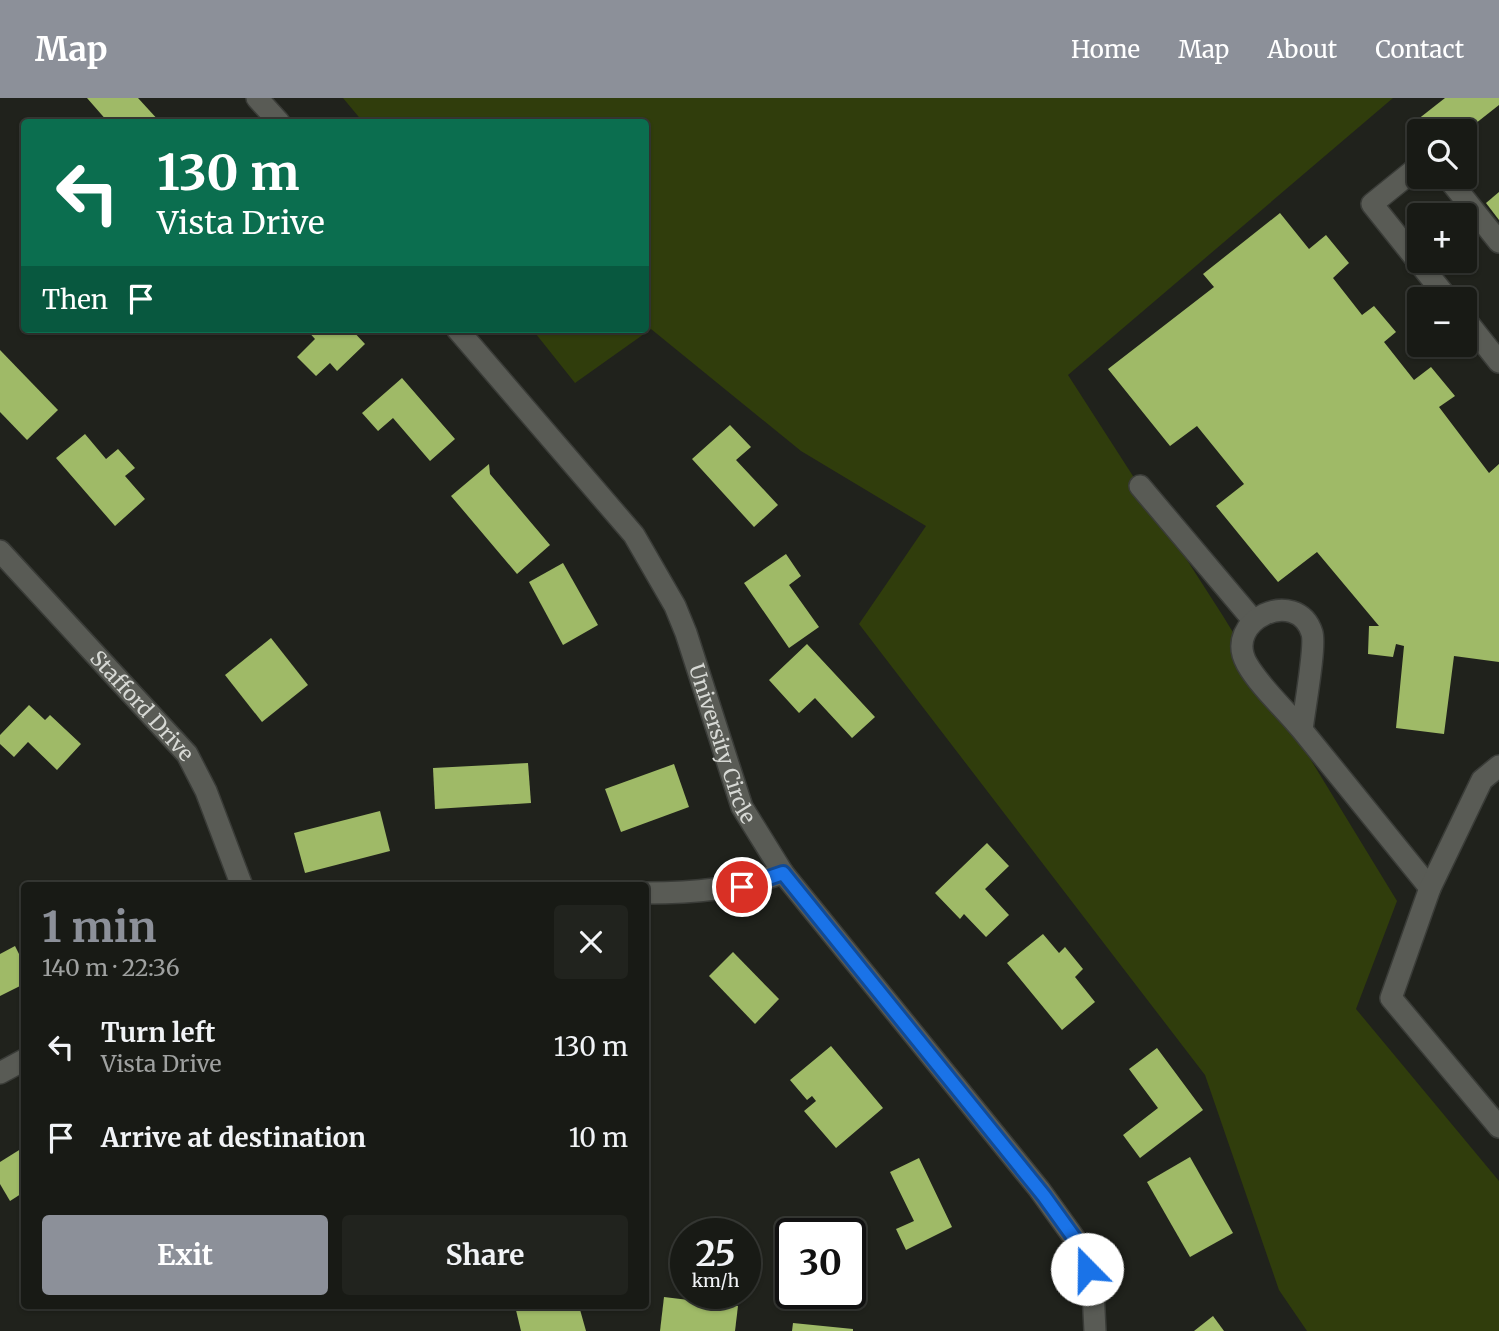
<!DOCTYPE html>
<html lang="en">
<head>
<meta charset="utf-8">
<style>
  body { margin:0; font-family:Merriweather,serif; background:#21231e; color:#f1f3f6; height:100vh; display:flex; flex-direction:column; font-size:26px; white-space:nowrap }
  * { box-sizing:border-box; margin:0 }
  p { font-size:23px; color:#9fa1a0 }
  .icon { flex:none; width:38px; height:38px; fill:none; stroke:currentColor; stroke-width:2; stroke-linecap:round; stroke-linejoin:round }
  .map { position:relative; flex:1; overflow:hidden }
  .side { position:absolute; left:21px; top:784px; width:628px; height:427px; display:flex; flex-direction:column; background:#181a15; border-radius:7px; box-shadow:0 2px 5px #0004,0 0 0 2px #363834 }
  .side>* { flex:none }
  .hud { position:absolute; left:21px; top:21px; width:628px; height:214px; border-radius:7px; box-shadow:0 2px 5px #0004,0 0 0 2px #363834; background:#0b6e4f; color:#fff; overflow:hidden }
  .tools { position:absolute; left:1407px; top:21px; display:grid; gap:14px }
  .tools a { display:grid; place-items:center; width:70px; height:70px; border-radius:7px; background:#181a15; box-shadow:0 2px 5px #0004,0 0 0 2px #363834; font-size:35px }
  .speed { position:absolute; left:670px; top:1120px; display:flex; gap:14px; font-size:35px; font-weight:700; text-align:center }
  .speed>* { display:grid; place-content:center; width:91px; height:91px; border-radius:50%; background:#181a15; box-shadow:0 2px 5px #0004,0 0 0 2px #363834; line-height:1 }
  .speed small { font-size:18px; font-weight:400 }
  .speed .limit { border:4px solid #111; border-radius:10px; background:#fff; color:#111 }
  .pin { position:absolute; display:grid; place-items:center; width:60px; height:60px; color:#fff; margin:-30px; border:4px solid #fff; border-radius:50%; box-shadow:0 2px 7px #0007 }
  .me { position:absolute; width:77px; margin:-38px; rotate:338deg; stroke-linejoin:round; filter:drop-shadow(0 0 5px #0008) }
  .turn { display:flex; align-items:center; gap:24px; height:147px; padding:0 21px; font-size:32px }
  .turn .icon { width:91px; height:91px; stroke-width:2.5 }
  .turn b { display:block; font-size:49px; line-height:60px }
  .then { display:flex; align-items:center; height:66px; padding:0 21px; background:#0003; gap:14px; font-size:26px }
  .round { display:grid; place-items:center; flex:none; width:74px; height:74px; border-radius:7px; background:#21231e }
  .headline { display:flex; align-items:center; justify-content:space-between; height:119px; padding:0 21px }
  h1 { font-size:42px; font-weight:700; line-height:52px; color:#8c9099 }
  .primary-button { display:flex; gap:14px; margin-top:auto; padding:14px 21px }
  .primary-button a { flex:1; height:80px; border-radius:7px; background:#8c9099; color:#fff; font-size:28px; font-weight:700; line-height:80px; text-align:center }
  .primary-button a+a { background:#21231e; color:#f1f3f6 }
  ul { padding:0; list-style:none }
  li { display:flex; align-items:center; gap:21px; height:91px; padding:0 21px }
  li div { flex:1 }
  li b { display:block; font-size:26px }
  li em { font-style:normal }
  header { display:flex; align-items:center; gap:42px; box-sizing:border-box; height:98px; padding:0 35px; background:#8c9099; color:#fff }
  header strong { font-size:33px }
  nav { display:flex; gap:38px; margin-inline-start:auto; font-size:24px }
  .map>svg:first-child { display:block }
  .green { fill:#303d0c }
  .building { fill:#9fba67 }
  .lines { fill:none; stroke-linecap:round; stroke-linejoin:round }
  .minor-casing { stroke:#3a3c38; stroke-width:24 }
  .minor { stroke:#595b55; stroke-width:21 }
  .route-casing { stroke:#114b97; stroke-width:18 }
  .route { stroke:#1a73e8; stroke-width:12 }
  .labels { text-anchor:middle; dominant-baseline:central; stroke-width:7; stroke-linejoin:round; paint-order:stroke }
  .street-label { font-size:21px; fill:#d7d9d5; stroke:#161813 }
</style>
</head>
<body>
<header>
<strong>Map</strong>
<nav><a>Home</a><a>Map</a><a>About</a><a>Contact</a></nav>
</header>
<div class="map">
<svg width="1499" height="1233" viewBox="0 0 1499 1233">
  <rect width="100%" height="100%" fill="#20221c"/>
  <!-- green -->
  <polygon class="green" points="343,0 1393,0 1068,277 1223,518 1397,803 1356,911 1499,1083 1499,1233 1307,1233 1279,1192 1205,977 859,526 926,428 801,353 651,231 575,285 532,231 646,231 646,24 363,24"/>
  <!-- building -->
  <g class="building">
    <polygon points="87,0 138,0 160,24 108,24"/>
    <polygon points="1445,0 1499,0 1499,7 1466,33 1426,33 1417,22"/>
    <polygon points="1499,94 1499,122 1486,105"/>
    <polygon points="1280,115 1309,151 1326,137 1349,165 1333,180 1362,217 1374,208 1396,234 1384,244 1414,282 1431,269 1455,298 1439,309 1489,375 1499,366 1499,564 1454,558 1444,636 1396,630 1404,548 1396,546 1393,559 1368,556 1369,528 1379,528 1317,454 1278,484 1216,408 1244,386 1197,328 1170,348 1108,271 1214,189 1203,176"/>
    <polygon points="306,231 351,231 365,246 337,273 330,265 316,278 297,259 315,241"/>
    <polygon points="0,252 58,312 27,342 0,314"/>
    <polygon points="402,280 455,341 430,363 393,320 378,333 362,315"/>
    <polygon points="730,327 751,349 736,362 778,407 754,429 692,361"/>
    <polygon points="85,336 106,361 118,351 135,370 125,378 145,401 115,428 56,360"/>
    <polygon points="489,366 490,376 550,447 517,476 451,398"/>
    <polygon points="786,456 801,478 789,487 819,529 789,550 744,485"/>
    <polygon points="563,465 598,527 563,547 529,484"/>
    <polygon points="271,540 308,587 262,624 225,577"/>
    <polygon points="807,546 875,619 852,640 815,600 799,615 769,582"/>
    <polygon points="29,607 45,622 50,617 81,646 57,672 28,644 14,659 0,646 0,637"/>
    <polygon points="528,665 531,705 435,711 433,670"/>
    <polygon points="674,666 689,709 621,734 605,691"/>
    <polygon points="380,713 390,753 305,775 294,735"/>
    <polygon points="987,745 1009,768 985,791 1009,817 986,839 964,816 960,821 935,795"/>
    <polygon points="1043,836 1059,855 1065,849 1083,871 1075,879 1095,904 1062,932 1007,865"/>
    <polygon points="15,848 24,866 24,886 0,898 0,856"/>
    <polygon points="733,854 779,901 755,926 709,878"/>
    <polygon points="831,948 883,1010 836,1050 804,1013 816,1003 812,998 807,1002 790,982"/>
    <polygon points="1157,950 1203,1012 1140,1060 1123,1037 1158,1010 1129,971"/>
    <polygon points="24,1049 24,1094 10,1103 0,1086 0,1064"/>
    <polygon points="1190,1059 1233,1135 1190,1159 1147,1084"/>
    <polygon points="919,1060 952,1129 906,1152 896,1131 914,1123 890,1074"/>
    <polygon points="664,1199 738,1208 735,1233 660,1233"/>
    <polygon points="515,1208 579,1208 586,1233 521,1233"/>
    <polygon points="1213,1218 1224,1233 1194,1233"/>
    <polygon points="793,1225 853,1231 853,1233 792,1233"/>
  </g>
  <g class="lines">
    <!-- minor casing -->
    <g class="minor-casing">
      <g id="minor">
        <polyline points="257,0 279,24"/>
        <polyline points="1419,68 1372,106 1448,201"/>
        <polyline points="1447,79 1499,144"/>
        <polyline points="1465,221 1499,264"/>
        <path id="s1" d="M457,231L634,437L675,508L686,535L742,709L783,775L1039,1091L1080,1148L1093,1193L1095,1233"/>
        <polyline points="1140,388 1253,522"/>
        <path id="s2" d="M0,453L187,656L206,693L242,788"/>
        <path d="M1302,632C1285,611 1260,589 1247,566C1222,522 1297,488 1312,535C1316,549 1304,613 1302,632L1430,790"/>
        <polyline points="1499,668 1482,682 1430,790 1391,900 1499,1029"/>
        <path d="M646,795C696,795 735,791 783,775"/>
        <polyline points="0,975 24,962"/>
      </g>
    </g>
    <!-- minor -->
    <use href="#minor" class="minor"/>
  </g>
  <g class="lines">
    <!-- route casing -->
    <g class="route-casing">
      <polyline id="route" points="742,789 783,775 1044,1098 1080,1148 1087,1171"/>
    </g>
    <!-- route -->
    <use href="#route" class="route"/>
  </g>
  <g class="labels">
    <!-- street labels -->
    <g class="street-label">
      <text stroke="none"><textPath href="#s2" startOffset="210">Stafford Drive</textPath></text>
      <text stroke="none"><textPath href="#s1" startOffset="499">University Circle</textPath></text>
    </g>
  </g>
</svg>
<div class="tools">
<a><svg class="icon" aria-label="search" viewBox="0 0 24 24"><circle cx="10" cy="10" r="6"/><path d="M15 15l6 6"/></svg></a>
<a>+</a>
<a>−</a>
</div>
<div class="speed"><div>25<small>km/h</small></div><div class="limit">30</div></div>
<div class="pin" style="left:742px;top:789px;background:#d93025"><svg class="icon" aria-label="arrive" viewBox="0 0 24 24"><path d="M6 21V4h12l-3 4 3 4H6"/></svg></div>
<svg class="me" style="left:1087px;top:1171px" viewBox="-20 -20 40 40"><circle r="19" fill="#fff"/><path d="M0-13L10 11 0 6-10 11z" fill="#1a73e8"/></svg>
<div class="hud">
<div class="turn"><svg class="icon" aria-label="left" viewBox="0 0 24 24"><path d="M17 20v-9H6M10 6l-5 5 5 5"/></svg><div><b>130 m</b>Vista Drive</div></div>
<div class="then">Then<svg class="icon" aria-label="arrive" viewBox="0 0 24 24"><path d="M6 21V4h12l-3 4 3 4H6"/></svg></div>
</div>
<section class="side">
<div class="headline"><div><h1>1 min</h1><p>140 m · 22:36</p></div><a class="round"><svg class="icon" aria-label="close" viewBox="0 0 24 24"><path d="M6 6l12 12M18 6L6 18"/></svg></a></div>
<ul>
<li><svg class="icon" aria-label="left" viewBox="0 0 24 24"><path d="M17 20v-9H6M10 6l-5 5 5 5"/></svg><div><b>Turn left</b><p>Vista Drive</p></div><em>130 m</em></li>
<li><svg class="icon" aria-label="arrive" viewBox="0 0 24 24"><path d="M6 21V4h12l-3 4 3 4H6"/></svg><div><b>Arrive at destination</b></div><em>10 m</em></li>
</ul>
<div class="primary-button"><a>Exit</a><a>Share</a></div>
</section>
</div>
</body>
</html>
